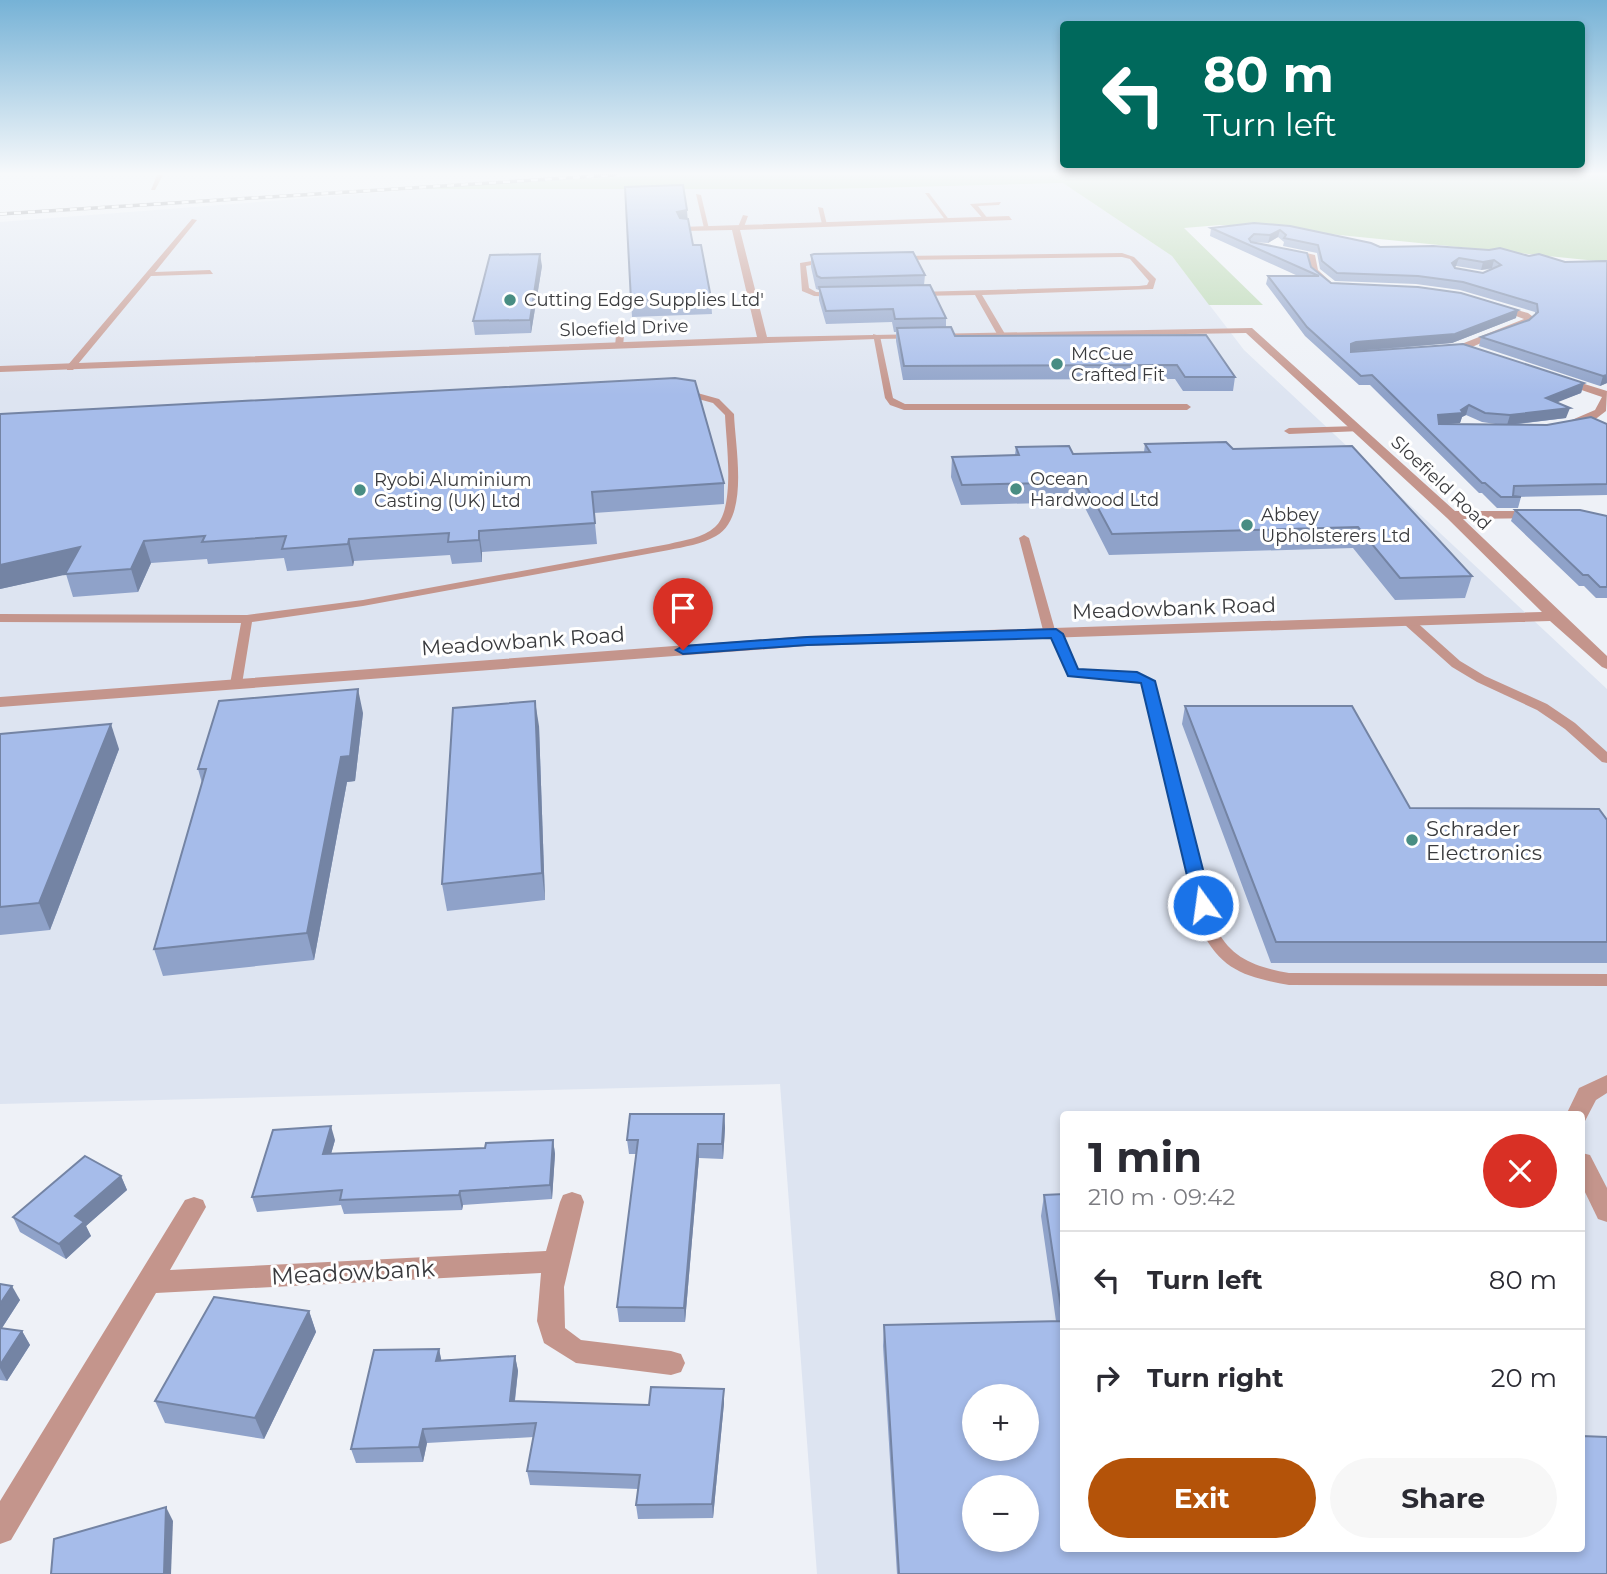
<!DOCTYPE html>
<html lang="en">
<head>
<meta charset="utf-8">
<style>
  body { margin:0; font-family:Montserrat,sans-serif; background:#f7f7f7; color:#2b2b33; height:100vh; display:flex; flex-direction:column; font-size:26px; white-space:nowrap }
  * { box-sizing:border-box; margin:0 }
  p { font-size:23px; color:#7c7c81 }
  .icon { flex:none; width:38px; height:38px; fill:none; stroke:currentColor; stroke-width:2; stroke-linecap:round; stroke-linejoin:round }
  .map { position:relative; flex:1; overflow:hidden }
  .sheet { position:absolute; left:1060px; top:1111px; width:525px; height:441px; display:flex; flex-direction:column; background:#fff; border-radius:7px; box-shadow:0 4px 10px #0003 }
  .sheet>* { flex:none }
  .banner { position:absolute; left:1060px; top:21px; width:525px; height:147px; border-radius:7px; box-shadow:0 4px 10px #0003; background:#00695c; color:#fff; overflow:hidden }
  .buttons { position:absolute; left:962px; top:1384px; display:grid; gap:14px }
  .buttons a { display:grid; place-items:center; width:77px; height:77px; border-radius:50%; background:#fff; box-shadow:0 4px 10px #0003; font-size:35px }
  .pin { position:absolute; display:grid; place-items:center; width:60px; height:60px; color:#fff; margin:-72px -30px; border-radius:50% 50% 50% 0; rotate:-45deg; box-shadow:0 0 7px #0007 }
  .pin .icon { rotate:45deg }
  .me { position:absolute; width:77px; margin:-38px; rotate:346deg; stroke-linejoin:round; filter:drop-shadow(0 0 5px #0008) }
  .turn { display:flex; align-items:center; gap:24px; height:147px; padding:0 28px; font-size:32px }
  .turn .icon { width:91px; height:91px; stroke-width:2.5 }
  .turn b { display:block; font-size:49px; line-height:60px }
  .round { display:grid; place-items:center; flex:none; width:74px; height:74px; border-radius:37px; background:#f7f7f7 }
  .overview { display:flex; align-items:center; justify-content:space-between; height:119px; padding:0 28px }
  h1 { font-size:42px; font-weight:700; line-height:52px }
  .cta { display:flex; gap:14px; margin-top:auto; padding:14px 28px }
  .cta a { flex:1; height:80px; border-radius:42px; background:#b45309; color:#fff; font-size:28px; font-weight:700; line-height:80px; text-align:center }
  .cta a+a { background:#f7f7f7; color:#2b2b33 }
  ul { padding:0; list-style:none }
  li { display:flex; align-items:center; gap:21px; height:98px; padding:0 28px; border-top:2px solid #e1e1e2 }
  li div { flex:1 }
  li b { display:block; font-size:26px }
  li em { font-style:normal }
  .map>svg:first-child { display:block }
  .built { fill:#dde4f1; fill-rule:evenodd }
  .green { fill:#b7d6ae }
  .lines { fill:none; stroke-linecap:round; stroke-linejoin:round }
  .service { fill:#c4958c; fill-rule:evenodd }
  .minor { fill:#c4958c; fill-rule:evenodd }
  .rail-casing { stroke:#84868a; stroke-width:3.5 }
  .rail { stroke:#fff; stroke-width:2.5; stroke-dasharray:7; stroke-linecap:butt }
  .wall { fill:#8fa2c9; fill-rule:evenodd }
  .shaded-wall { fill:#7484a4 }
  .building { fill:#a6bcea; stroke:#7484a4; stroke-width:2; fill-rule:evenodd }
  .route { fill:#1a73e8; stroke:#114b97; stroke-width:2 }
  .poi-dot { fill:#488d83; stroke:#fff; stroke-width:2.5 }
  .labels { text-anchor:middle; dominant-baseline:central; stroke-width:6; stroke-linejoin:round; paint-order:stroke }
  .far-poi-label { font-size:18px; fill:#3a3b3e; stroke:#fff; text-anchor:start }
  .far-street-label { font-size:18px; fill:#3a3b3e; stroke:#fff }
  .street-label { font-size:21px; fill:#3a3b3e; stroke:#fff }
  .poi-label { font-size:21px; fill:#3a3b3e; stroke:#fff; text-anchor:start }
  .near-street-label { font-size:24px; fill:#3a3b3e; stroke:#fff }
</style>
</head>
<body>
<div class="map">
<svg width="1607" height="1574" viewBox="0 0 1607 1574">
  <rect width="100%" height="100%" fill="#eef1f7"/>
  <!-- built -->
  <path class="built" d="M1063,183L1172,256L1244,350L1607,689V1574H817L780,1084L0,1104V222L427,189H830ZM1064,1115H1582V1549H1064ZM975,1396H1027V1449H975ZM975,1488H1027V1540H975Z"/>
  <!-- green -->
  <polygon class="green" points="661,175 1607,175 1607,262 1261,227 1220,225 1184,228 1263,305 1209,305 1172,256 1063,183 830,189 427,189 426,187"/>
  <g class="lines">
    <!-- service -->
    <g class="service">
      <polygon points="157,175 163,175 155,190 151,190"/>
      <polygon points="925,193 929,193 950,221 946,221"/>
      <polygon points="696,194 701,195 709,229 704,228"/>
      <polygon points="1001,202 999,205 978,206 988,219 985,221 970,204"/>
      <polygon points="818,207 823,208 827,225 822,224"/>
      <polygon points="743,215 748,216 744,227 741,229 738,227"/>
      <polygon points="192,219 197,220 155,272 210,270 213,274 151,276 73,370 67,370 67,366"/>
      <polygon points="1122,253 1134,257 1156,279 1153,289 982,295 1005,334 1001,336 997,334 975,295 917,296 913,294 917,292 1139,286 1147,285 1149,281 1130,259 1122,257 899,260 896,258 899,256"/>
      <polygon points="830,258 832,261 806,266 809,288 816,292 840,293 840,297 814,296 802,291 800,263"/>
      <polygon points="621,323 625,325 623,346 619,348 615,346 617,325"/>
      <polygon points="873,334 880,336 893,398 905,404 1187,404 1191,407 1187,410 904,410 890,405 885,398"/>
      <path d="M683,389L719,399L734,414C735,447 750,517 716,536C702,544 684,547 669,550L363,606L252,622L242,684L236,688L230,684L241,623L0,622V614L247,615L363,600L669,544C684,540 703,538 715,527C736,509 726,441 725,415L713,403L680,394V390Z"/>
      <polygon points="1358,426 1363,429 1361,431 1289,434 1284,431 1289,428"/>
      <path d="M1024,535L1029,538L1055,630L1062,633L1078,669L1137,672L1154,681L1217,930C1233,960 1257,967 1289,973L1607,974V986L1289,985C1246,977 1222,971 1201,930L1142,683L1135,680L1069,676L1052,637L1044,634L1019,538Z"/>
      <polygon points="1409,618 1413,619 1460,661 1485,676 1547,704 1575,723 1607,752 1607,763 1602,762 1565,729 1537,710 1477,682 1452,667 1405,625 1405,619"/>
    </g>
    <!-- minor -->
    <g class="minor">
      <polygon points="1009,216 1012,220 740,230 767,337 1252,328 1455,511 1542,511 1542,517 1537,518 1463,519 1607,656 1607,669 1602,667 1550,621 807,646 0,707 0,697 807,636 1542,612 1447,518 1246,333 876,339 0,372 0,366 757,337 732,230 683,231 680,227"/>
      <polygon points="1285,248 1315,255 1318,270 1332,283 1332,287 1326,287 1310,271 1308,259 1282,253"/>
      <polygon points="1492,303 1528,313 1536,319 1472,347 1440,353 1440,349 1464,343 1524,319 1492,307"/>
      <polygon points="1562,377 1607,391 1606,411 1593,421 1567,426 1567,422 1595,410 1602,397 1558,382 1558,378"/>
      <polygon points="1607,1075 1607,1093 1596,1100 1585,1121 1582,1122 1582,1115 1566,1115 1579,1088"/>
      <polygon points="1582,1153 1590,1155 1607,1188 1607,1222 1598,1219 1582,1186"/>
      <polygon points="572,1192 581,1195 584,1202 564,1287 565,1328 581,1340 671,1351 681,1354 685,1363 681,1372 671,1375 576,1363 544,1343 537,1321 541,1273 156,1293 11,1540 0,1544 0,1501 185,1200 194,1197 203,1200 206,1207 170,1270 546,1251 560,1202 563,1195"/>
    </g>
    <!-- rail casing -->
    <g class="rail-casing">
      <polyline id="rail" points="0,214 615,175"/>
    </g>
    <!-- rail -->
    <use href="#rail" class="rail"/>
  </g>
  <!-- wall -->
  <g class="wall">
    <polygon points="625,187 687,219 693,245 711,298 712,314 632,317"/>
    <path d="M1254,223L1380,247L1529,256L1565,262L1607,261V383L1600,386L1479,346L1481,337L1529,320L1535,315V312L1460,290L1416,284L1335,281L1320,269L1317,253L1283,246L1284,242L1278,237L1268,243L1252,242L1311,267L1331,283L1516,318L1452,343L1354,352L1584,383L1581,393L1556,402L1566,418L1511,425H1547L1607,424V495L1517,497H1521L1518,508H1497L1482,493H1479L1370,385H1359L1305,336L1266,284L1268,276H1298L1210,236L1211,228ZM1456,266L1481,270L1492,269L1483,273L1454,268ZM1466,415L1482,422L1502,425L1449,424L1460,423L1462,417Z"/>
    <polygon points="811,255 925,275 924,285 946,318 946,327 955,336 1206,335 1235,377 1233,391 1183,391 1175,379 903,380 896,341 896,332 894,332 892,322 826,324 819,300 819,290 816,289 811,267"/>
    <polygon points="542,266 531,333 475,335 473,321"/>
    <polygon points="0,414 724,483 724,504 594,513 597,544 482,552 482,562 452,564 450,555 354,561 353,566 287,571 284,558 208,564 207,559 151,563 138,592 73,597 66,574 0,589"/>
    <polygon points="1145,444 1233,449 1472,576 1465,598 1395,600 1353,548 1109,555 1082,502 961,505 951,477 952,457 1015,455 1016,447 1073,454 1144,452"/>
    <polygon points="1515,510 1607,516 1607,598 1596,598 1584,586 1579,586 1511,521"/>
    <polygon points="1185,706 1410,808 1607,820 1607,963 1271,963 1182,724"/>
    <polygon points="363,713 355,781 347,782 314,960 163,976 154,949 202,783 198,769"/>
    <polygon points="539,726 545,900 447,911 442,884"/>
    <polygon points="0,734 119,749 50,930 0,935"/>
    <polygon points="724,1114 725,1128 723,1159 699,1158 685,1322 619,1322 617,1307 636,1154 629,1154 627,1140"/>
    <polygon points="335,1140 331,1154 485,1148 553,1140 555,1154 552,1199 463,1205 462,1210 344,1214 341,1205 257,1212 252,1197"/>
    <polygon points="121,1176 127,1190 86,1226 91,1236 66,1259 20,1232 13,1217"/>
    <polygon points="1064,1194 1064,1549 1607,1574 897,1574 883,1346 884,1325 1056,1321 1041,1216 1044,1195"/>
    <polygon points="0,1284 20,1300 2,1328 22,1331 30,1345 7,1381 0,1380"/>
    <polygon points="309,1311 316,1332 264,1439 165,1423 155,1401"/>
    <polygon points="439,1349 441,1360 515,1356 518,1371 515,1401 649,1405 724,1389 724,1403 713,1518 638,1519 636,1505 638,1489 530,1485 527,1471 534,1437 427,1443 423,1462 356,1463 351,1449"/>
  </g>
  <!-- shaded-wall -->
  <g class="shaded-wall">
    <polygon points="687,210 688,224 677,227 677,212"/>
    <polygon points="1280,230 1278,237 1268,243 1270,235"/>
    <polygon points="540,254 542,266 531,333 530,320"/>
    <polygon points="1459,258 1456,266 1449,271 1452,263"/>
    <polygon points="1494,260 1492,268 1481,270 1483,262"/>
    <polygon points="1518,310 1516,318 1452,343 1354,351 1349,353 1351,344 1356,342"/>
    <polygon points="1607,375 1607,383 1600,386 1603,376"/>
    <polygon points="1584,383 1581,393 1543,408 1546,398"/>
    <polygon points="1469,405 1466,415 1462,417 1460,423 1435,425 1438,415 1461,410"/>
    <polygon points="1570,408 1566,418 1507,425 1510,415"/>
    <polygon points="479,531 482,552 482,562 479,540"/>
    <polygon points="349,539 354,561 353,566 348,544"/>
    <polygon points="144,541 151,563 138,592 131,569"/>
    <polygon points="80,547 87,570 0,589 0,565"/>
    <polygon points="358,689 363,713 355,781 347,782 314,960 307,933 341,757"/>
    <polygon points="535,701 539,726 545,900 542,873"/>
    <polygon points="111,724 119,749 50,930 39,903"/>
    <polygon points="724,1114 725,1128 723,1159 722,1144"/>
    <polygon points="331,1126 335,1140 327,1168 323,1154"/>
    <polygon points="553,1140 555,1154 552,1199 550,1185"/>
    <polygon points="698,1144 699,1158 685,1322 684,1308"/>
    <polygon points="121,1176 127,1190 86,1226 91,1236 66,1259 59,1244 75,1216"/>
    <polygon points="460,1191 463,1205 462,1210 459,1195"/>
    <polygon points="12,1286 20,1300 0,1331 0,1304"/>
    <polygon points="309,1311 316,1332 264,1439 255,1418"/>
    <polygon points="22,1331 30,1345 7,1381 0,1368 0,1365"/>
    <polygon points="439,1349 442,1363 436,1361"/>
    <polygon points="515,1356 518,1371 513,1415 510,1401"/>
    <polygon points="724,1389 724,1403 713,1518 712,1504"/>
    <polygon points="423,1429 427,1443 423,1462 419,1447"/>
    <polygon points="166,1507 173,1521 171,1574 164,1574"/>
  </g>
  <!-- building -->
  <g class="building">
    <polygon points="683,185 687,210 677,212 680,218 688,219 693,245 701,245 711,298 631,300 625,187"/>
    <path d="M1254,223L1290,226L1371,243L1380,247L1433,246L1489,250L1500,248L1529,256L1539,254L1565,262L1607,261V375L1603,376L1481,337L1529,320L1538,312L1537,304L1463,282L1418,276L1337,273L1322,261L1318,245L1284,238L1286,235L1280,230L1270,235L1254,234L1249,239L1251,242L1307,253L1311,267L1331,283L1418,287L1461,293L1518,310L1455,334L1356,342L1351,344V352L1463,344L1584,383L1546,398L1570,408L1510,415L1485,413L1469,405L1461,410L1463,413L1438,415L1439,424L1547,425L1591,417L1607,424V484L1514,486L1513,496L1521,497H1501L1485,483H1482L1372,375L1361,376L1307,327L1268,276H1319L1211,228ZM1459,258L1483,262L1494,260L1501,265L1483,273L1455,268L1452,263Z"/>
    <polygon points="913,252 925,275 821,278 817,276 811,255 814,254"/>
    <polygon points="540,254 530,320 473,321 490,255"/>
    <polygon points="930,285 946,318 895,319 893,309 826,311 819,287"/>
    <polygon points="951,327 955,336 1206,335 1235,377 1185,377 1177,365 904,366 897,328"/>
    <polygon points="675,378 695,381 724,483 592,492 595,523 479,531 479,540 448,542 449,533 349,539 348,544 282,549 286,536 202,542 205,536 144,541 131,569 65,574 80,547 0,565 0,414"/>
    <polygon points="1226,442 1233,449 1352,446 1472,576 1400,578 1358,527 1112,534 1084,482 962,485 952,457 1019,455 1016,447 1069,446 1073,454 1150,452 1145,444"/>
    <polygon points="1515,510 1580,510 1607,516 1607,587 1600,587 1588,575 1583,575"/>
    <polygon points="358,689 350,756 341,757 307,933 154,949 206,769 198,769 219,701"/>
    <polygon points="535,701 542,873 442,884 453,708"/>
    <polygon points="1185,706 1352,706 1410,808 1599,809 1607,820 1607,942 1276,942"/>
    <polygon points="111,724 39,903 0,907 0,734"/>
    <polygon points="630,1114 724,1114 722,1144 698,1144 684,1308 617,1307 638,1140 627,1140"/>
    <polygon points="331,1126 323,1154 485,1148 486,1143 553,1140 550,1185 460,1191 459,1195 340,1200 342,1190 252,1197 273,1130"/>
    <polygon points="85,1156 121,1176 75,1216 84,1222 59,1244 13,1217"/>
    <path d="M1064,1194V1549H1582V1436L1607,1437V1574H899L884,1325L1063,1321L1044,1195ZM975,1396H1027V1449H975ZM975,1488H1027V1540H975Z"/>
    <polygon points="0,1284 12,1286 0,1304"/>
    <polygon points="214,1297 309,1311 255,1418 155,1401"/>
    <polygon points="0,1328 22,1331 0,1365"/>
    <polygon points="439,1349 436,1361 515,1356 510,1401 649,1405 651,1387 724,1389 712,1504 636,1505 640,1475 527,1471 536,1423 423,1429 419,1447 351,1449 374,1350"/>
    <polygon points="166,1507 164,1574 51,1574 54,1539"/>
  </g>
  <!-- sky -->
  <linearGradient id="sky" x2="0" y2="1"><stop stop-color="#76b2d6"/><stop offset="0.44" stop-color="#f7f9fb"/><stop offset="1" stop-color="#f7f9fb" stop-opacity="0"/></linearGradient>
  <rect width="1607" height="395" fill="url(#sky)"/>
  <!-- route -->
  <polygon class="route" points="1056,629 1063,634 1078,669 1137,672 1155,681 1212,905 1209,909 1197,909 1194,905 1141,683 1068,676 1051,638 807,645 683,654 676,650 683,646 807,637"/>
  <!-- markers -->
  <g class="poi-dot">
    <circle cx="510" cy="300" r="7"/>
    <circle cx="1057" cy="364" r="7"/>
    <circle cx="1016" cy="489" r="7"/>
    <circle cx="360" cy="490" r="7"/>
    <circle cx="1247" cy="525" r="7"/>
    <circle cx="1412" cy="840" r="7"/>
  </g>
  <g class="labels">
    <!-- far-poi labels -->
    <g class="far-poi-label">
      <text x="524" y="300">Cutting Edge Supplies Ltd'</text>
      <text x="1071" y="354">McCue<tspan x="1071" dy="21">Crafted Fit</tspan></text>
      <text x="1030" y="479">Ocean<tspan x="1030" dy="21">Hardwood Ltd</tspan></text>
      <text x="374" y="480">Ryobi Aluminium<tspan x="374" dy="21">Casting (UK) Ltd</tspan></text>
      <text x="1261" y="515">Abbey<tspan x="1261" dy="21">Upholsterers Ltd</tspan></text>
    </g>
    <!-- far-street labels -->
    <g class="far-street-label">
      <text transform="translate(624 328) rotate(-2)">Sloefield Drive</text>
      <text transform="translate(1441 483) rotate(43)">Sloefield Road</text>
    </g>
    <!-- street labels -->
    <g class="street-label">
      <text transform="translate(1174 608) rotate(-2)">Meadowbank Road</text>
      <text transform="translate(523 641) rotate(-4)">Meadowbank Road</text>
    </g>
    <!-- poi labels -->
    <g class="poi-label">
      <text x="1426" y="828">Schrader<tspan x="1426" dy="24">Electronics</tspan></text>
    </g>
    <!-- near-street labels -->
    <g class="near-street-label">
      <text transform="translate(353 1272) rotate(-3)">Meadowbank</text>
    </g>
  </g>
</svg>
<div class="buttons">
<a>+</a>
<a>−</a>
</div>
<div class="pin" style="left:683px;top:650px;background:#d93025"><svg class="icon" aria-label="arrive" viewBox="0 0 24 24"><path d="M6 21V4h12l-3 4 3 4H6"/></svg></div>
<svg class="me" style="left:1203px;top:905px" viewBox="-20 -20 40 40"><circle r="17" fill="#1a73e8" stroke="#fff" stroke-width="3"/><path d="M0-11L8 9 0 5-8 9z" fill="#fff"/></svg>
<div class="banner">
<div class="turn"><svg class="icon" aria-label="left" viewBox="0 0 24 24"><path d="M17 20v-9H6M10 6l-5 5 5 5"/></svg><div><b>80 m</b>Turn left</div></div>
</div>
<section class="sheet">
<div class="overview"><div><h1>1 min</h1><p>210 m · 09:42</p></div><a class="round" style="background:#d93025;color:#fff"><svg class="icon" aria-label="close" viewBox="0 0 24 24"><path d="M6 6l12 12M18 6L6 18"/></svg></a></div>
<ul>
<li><svg class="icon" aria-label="left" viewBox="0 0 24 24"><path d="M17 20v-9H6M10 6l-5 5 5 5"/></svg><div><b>Turn left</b></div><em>80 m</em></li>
<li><svg class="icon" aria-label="right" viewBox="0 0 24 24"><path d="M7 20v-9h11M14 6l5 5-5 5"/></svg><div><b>Turn right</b></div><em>20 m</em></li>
</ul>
<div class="cta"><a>Exit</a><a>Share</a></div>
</section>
</div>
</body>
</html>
